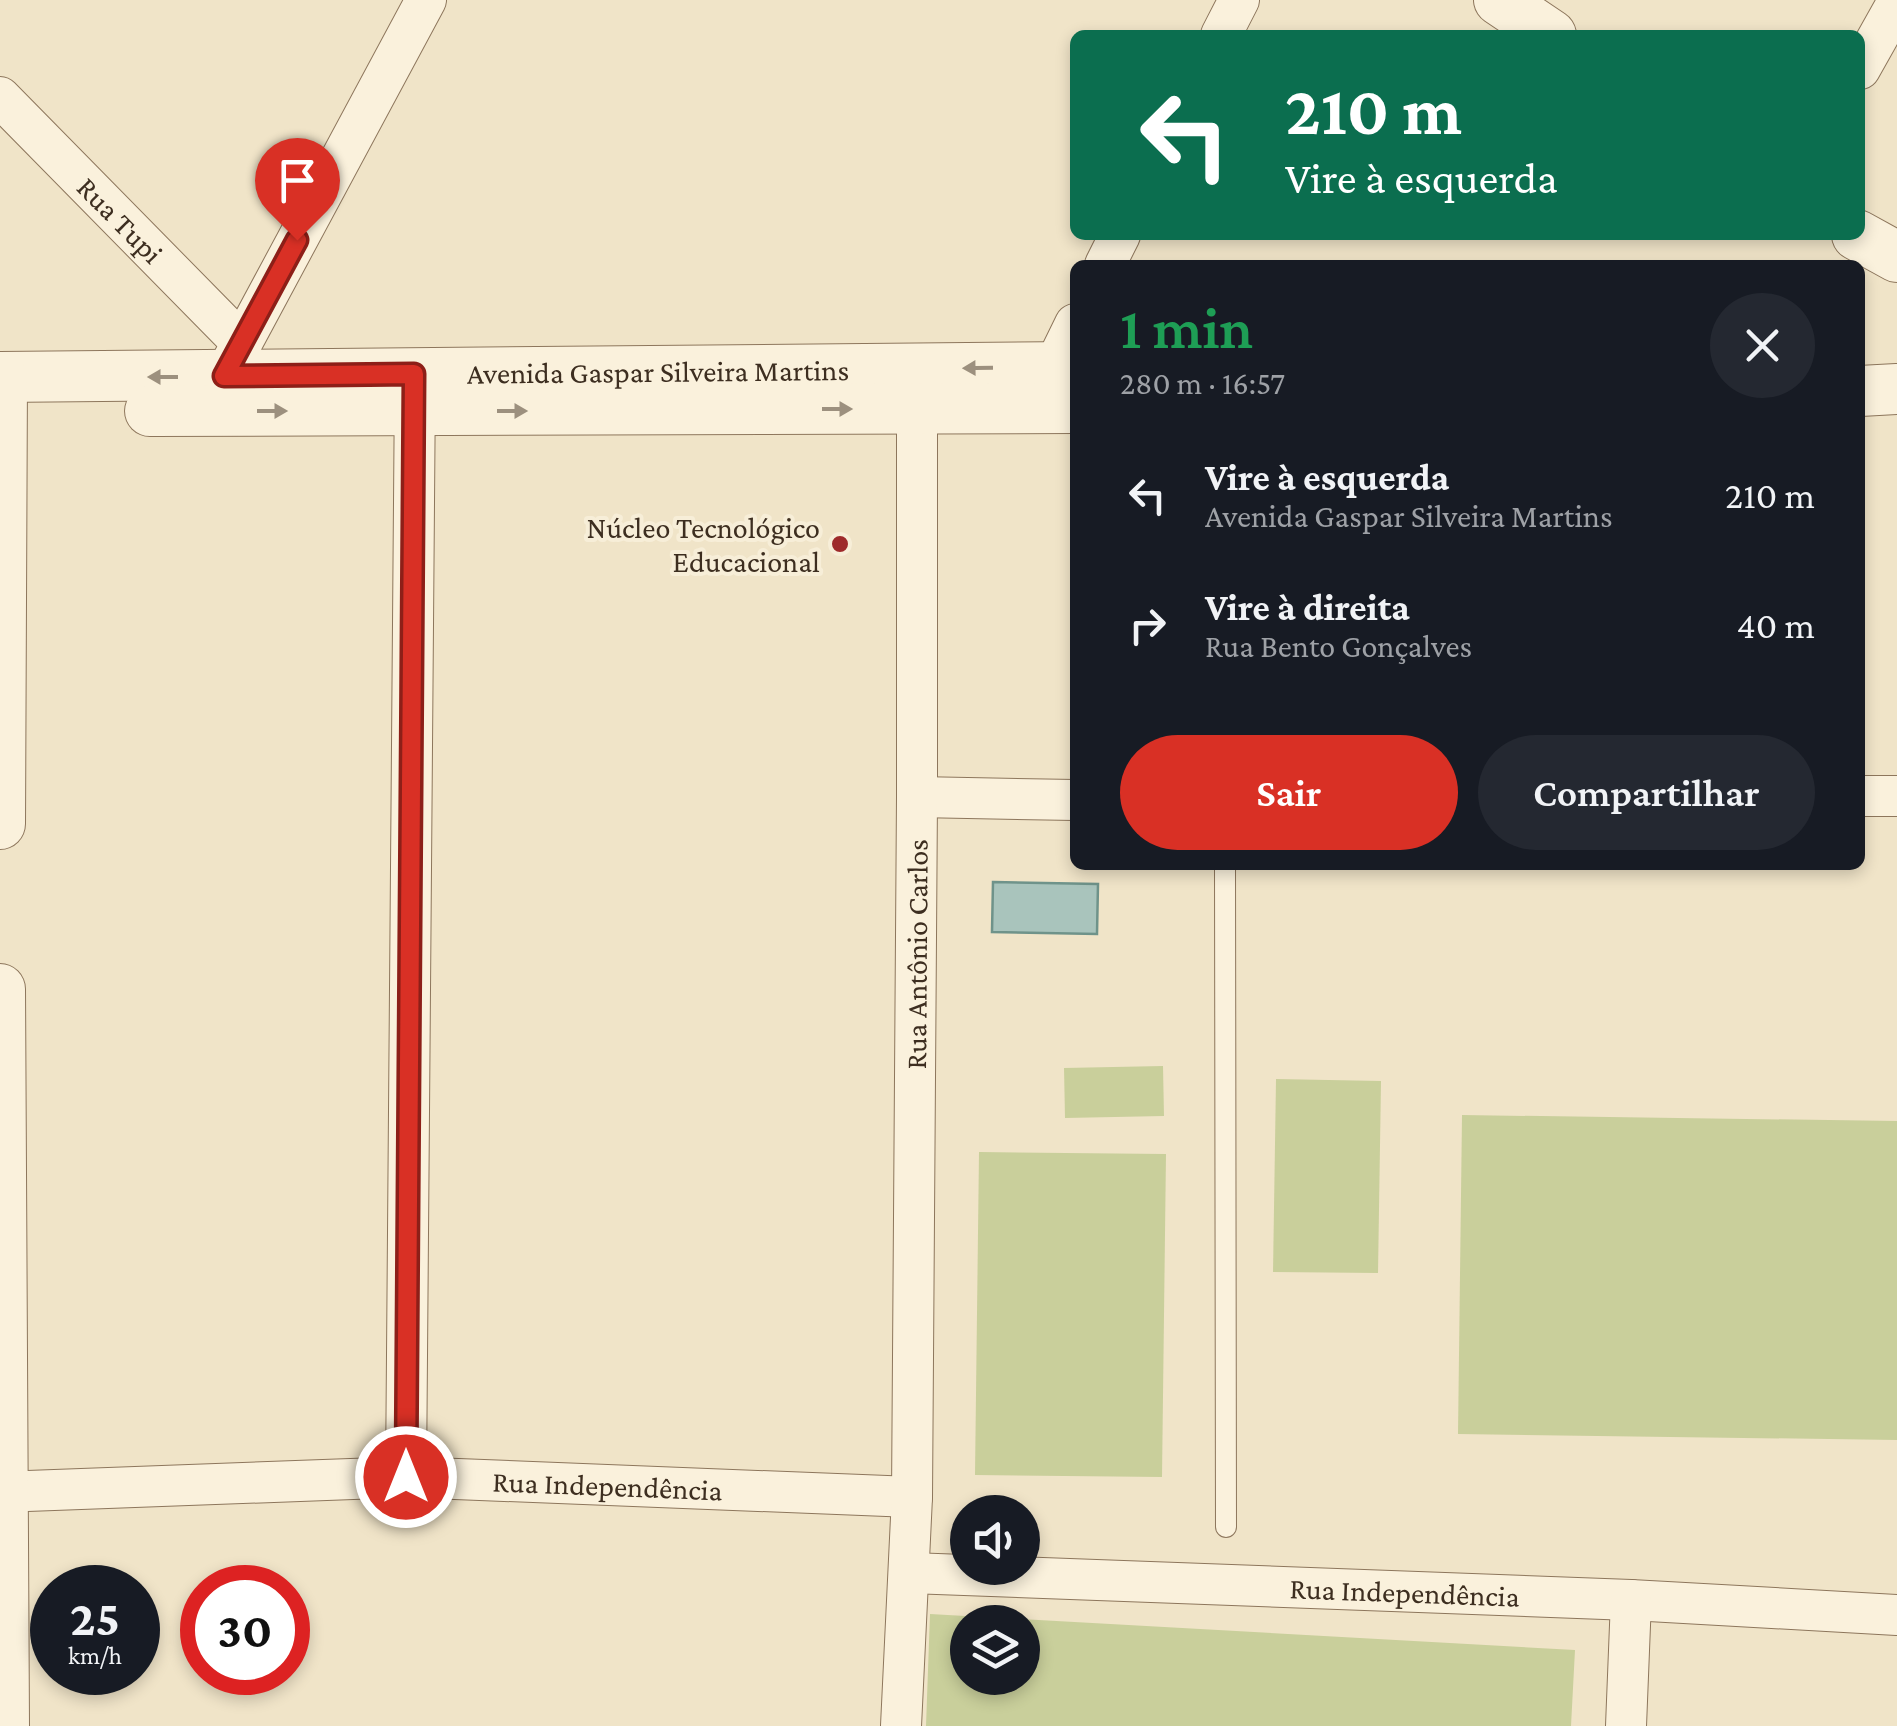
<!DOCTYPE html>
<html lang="pt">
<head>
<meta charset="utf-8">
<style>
  body { margin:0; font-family:"Crimson Pro",serif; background:#242831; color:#f1f3f6; height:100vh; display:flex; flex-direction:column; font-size:38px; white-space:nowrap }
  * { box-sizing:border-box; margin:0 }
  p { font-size:32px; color:#9ea1a6 }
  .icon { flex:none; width:55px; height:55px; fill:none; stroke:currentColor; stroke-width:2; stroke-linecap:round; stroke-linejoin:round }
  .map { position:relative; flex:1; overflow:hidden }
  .details { position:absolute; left:1070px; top:260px; width:795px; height:610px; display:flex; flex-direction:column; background:#171b24; border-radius:15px; box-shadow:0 5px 15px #0003 }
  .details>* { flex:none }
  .top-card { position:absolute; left:1070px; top:30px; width:795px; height:210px; border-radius:15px; box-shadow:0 5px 15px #0003; background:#0b6e4f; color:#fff; overflow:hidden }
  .buttons { position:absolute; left:950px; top:1495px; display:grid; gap:20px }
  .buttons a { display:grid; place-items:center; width:90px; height:90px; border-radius:50%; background:#171b24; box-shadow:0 5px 15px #0003; font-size:50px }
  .speed { position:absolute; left:30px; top:1565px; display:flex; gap:20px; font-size:50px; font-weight:700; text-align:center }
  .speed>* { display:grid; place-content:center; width:130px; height:130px; border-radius:50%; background:#171b24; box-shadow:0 5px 15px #0003; line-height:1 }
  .speed small { font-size:25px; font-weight:400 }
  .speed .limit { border:15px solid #d22; background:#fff; color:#111 }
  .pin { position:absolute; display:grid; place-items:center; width:85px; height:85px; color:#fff; margin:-102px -42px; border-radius:50% 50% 50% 0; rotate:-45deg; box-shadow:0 0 10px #0007 }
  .pin .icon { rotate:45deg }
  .me { position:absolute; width:110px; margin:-55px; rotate:0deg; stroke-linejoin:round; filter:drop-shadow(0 0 8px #0008) }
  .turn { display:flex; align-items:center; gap:35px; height:210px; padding:0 50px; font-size:45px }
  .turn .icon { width:130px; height:130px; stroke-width:2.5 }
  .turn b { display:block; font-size:70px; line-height:85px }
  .round { display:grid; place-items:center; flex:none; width:105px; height:105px; border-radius:52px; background:#242831 }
  .head { display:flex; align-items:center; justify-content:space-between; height:170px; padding:0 50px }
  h1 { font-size:60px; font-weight:600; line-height:75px; color:#1e9e55 }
  .action { display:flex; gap:20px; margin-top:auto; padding:20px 50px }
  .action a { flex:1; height:115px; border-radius:60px; background:#d93025; color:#fff; font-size:40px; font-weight:600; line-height:115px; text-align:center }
  .action a+a { background:#242831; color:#f1f3f6 }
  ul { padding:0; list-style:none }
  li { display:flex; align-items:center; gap:30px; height:130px; padding:0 50px }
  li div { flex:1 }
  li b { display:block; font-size:38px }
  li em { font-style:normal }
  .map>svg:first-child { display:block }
  .green { fill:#c9cf9b; fill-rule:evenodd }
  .water { fill:#a9c4bc; stroke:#6f938a; stroke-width:2.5 }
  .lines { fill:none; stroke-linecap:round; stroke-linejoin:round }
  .service-casing { stroke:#8d765c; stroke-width:22 }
  .minor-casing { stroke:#8d765c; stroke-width:42 }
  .tertiary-casing { stroke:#8d765c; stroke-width:52 }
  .service { stroke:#faf1dc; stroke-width:20 }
  .minor { stroke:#faf1dc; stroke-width:40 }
  .tertiary { stroke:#faf1dc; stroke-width:50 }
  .oneway { fill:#9c907e }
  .route-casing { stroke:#8d1f18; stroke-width:25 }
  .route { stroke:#d93025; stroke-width:18 }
  .poi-dot { fill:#9e2a2b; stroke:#f7eed8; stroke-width:4 }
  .labels { text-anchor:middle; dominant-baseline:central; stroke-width:8; stroke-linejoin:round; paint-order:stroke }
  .street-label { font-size:30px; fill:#3d2e20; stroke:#f7eed8 }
  .poi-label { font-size:30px; fill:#3d2e20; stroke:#f7eed8; text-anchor:end }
</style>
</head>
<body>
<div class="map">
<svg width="1897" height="1726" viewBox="0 0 1897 1726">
  <rect width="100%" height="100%" fill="#f0e4c8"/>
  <!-- green -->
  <g class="green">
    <polygon points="1163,1066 1164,1116 1065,1118 1064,1068"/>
    <polygon points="1276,1079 1381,1081 1378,1273 1273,1272"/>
    <polygon points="1462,1115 1897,1121 1897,1440 1458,1434"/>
    <polygon points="979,1152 1166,1154 1162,1477 975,1475"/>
    <path d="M930,1614L1575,1650L1571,1726H926ZM1022,1622V1678H968V1622Z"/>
  </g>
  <!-- water -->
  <polygon class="water" points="993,882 1098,884 1097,934 992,932"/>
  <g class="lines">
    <!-- service casing -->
    <g class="service-casing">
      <polyline id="service" points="1225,865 1226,1527"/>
    </g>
    <!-- minor casing -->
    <g class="minor-casing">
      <g id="minor">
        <polyline points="1221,35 1239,0"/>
        <polyline points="1860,69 1897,3"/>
        <path id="s1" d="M0,97L242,343"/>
        <polyline points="1105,265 1120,235"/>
        <polyline points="1054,367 1075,324"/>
        <polyline points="214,395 426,0"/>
        <polyline points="1860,796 1897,796"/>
        <polyline points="917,797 1075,800"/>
        <polyline points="406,1477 415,381"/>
        <path id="s2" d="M0,1492L406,1477L912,1497"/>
        <path id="s3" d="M910,1573L1631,1600L1897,1615"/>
        <path id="s4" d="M901,1726L912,1497L917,797V409"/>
        <polyline points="1626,1726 1631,1600"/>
      </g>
    </g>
    <!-- tertiary casing -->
    <g class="tertiary-casing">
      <g id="tertiary">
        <polyline points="1499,0 1551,35"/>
        <polyline points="1857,235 1897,257"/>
        <path id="s5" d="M0,377L1075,367"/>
        <polyline points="1860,391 1897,389"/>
        <polyline points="150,411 1075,408"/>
        <polyline points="0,824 2,377"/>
        <polyline points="0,989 4,1726"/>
      </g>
    </g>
    <!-- service -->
    <use href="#service" class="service"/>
    <!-- minor -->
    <use href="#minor" class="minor"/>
    <!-- tertiary -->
    <use href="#tertiary" class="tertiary"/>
  </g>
  <!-- one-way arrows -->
  <defs><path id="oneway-solid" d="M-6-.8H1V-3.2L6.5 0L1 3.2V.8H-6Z" transform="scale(2.5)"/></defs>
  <g class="oneway">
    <use href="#oneway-solid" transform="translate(978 368) rotate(179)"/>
    <use href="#oneway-solid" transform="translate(163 377) rotate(180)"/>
    <use href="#oneway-solid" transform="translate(837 409)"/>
    <use href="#oneway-solid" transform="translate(272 411)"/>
    <use href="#oneway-solid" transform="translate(512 411)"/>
  </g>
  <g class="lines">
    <!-- route casing -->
    <g class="route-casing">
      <polyline id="route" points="297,240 224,376 414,374 406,1477"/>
    </g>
    <!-- route -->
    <use href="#route" class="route"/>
  </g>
  <!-- markers -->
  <circle class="poi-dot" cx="840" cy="544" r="10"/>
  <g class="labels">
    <!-- street labels -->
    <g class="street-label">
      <text stroke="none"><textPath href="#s1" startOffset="172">Rua Tupi</textPath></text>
      <text stroke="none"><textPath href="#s5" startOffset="658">Avenida Gaspar Silveira Martins</textPath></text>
      <text stroke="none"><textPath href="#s4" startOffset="772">Rua Antônio Carlos</textPath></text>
      <text stroke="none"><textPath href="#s2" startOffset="608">Rua Independência</textPath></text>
      <text stroke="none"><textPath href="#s3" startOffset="495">Rua Independência</textPath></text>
    </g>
    <!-- poi labels -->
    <g class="poi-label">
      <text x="820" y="527">Núcleo Tecnológico<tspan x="820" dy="34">Educacional</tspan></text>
    </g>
  </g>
</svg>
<div class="buttons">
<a><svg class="icon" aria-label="sound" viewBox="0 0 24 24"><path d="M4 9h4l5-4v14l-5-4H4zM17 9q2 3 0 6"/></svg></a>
<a><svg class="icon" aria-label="layers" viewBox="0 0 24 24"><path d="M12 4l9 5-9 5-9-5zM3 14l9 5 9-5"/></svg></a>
</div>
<div class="speed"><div>25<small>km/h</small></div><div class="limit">30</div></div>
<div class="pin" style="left:297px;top:240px;background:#d93025"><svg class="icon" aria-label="arrive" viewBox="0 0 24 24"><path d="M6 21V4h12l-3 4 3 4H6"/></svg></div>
<svg class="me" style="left:406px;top:1477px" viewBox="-20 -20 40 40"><circle r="17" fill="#d93025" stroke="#fff" stroke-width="3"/><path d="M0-11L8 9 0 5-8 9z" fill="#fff"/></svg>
<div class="top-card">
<div class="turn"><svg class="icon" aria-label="left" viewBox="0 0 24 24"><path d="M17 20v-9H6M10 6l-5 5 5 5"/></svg><div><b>210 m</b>Vire à esquerda</div></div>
</div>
<section class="details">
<div class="head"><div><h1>1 min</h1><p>280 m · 16:57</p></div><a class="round"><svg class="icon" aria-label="close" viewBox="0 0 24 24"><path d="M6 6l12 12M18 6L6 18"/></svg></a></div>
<ul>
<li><svg class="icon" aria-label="left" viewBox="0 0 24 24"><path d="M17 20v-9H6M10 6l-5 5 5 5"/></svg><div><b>Vire à esquerda</b><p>Avenida Gaspar Silveira Martins</p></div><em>210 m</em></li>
<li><svg class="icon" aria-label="right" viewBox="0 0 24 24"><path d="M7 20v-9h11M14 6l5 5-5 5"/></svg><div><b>Vire à direita</b><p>Rua Bento Gonçalves</p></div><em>40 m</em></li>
</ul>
<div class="action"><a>Sair</a><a>Compartilhar</a></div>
</section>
</div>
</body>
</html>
